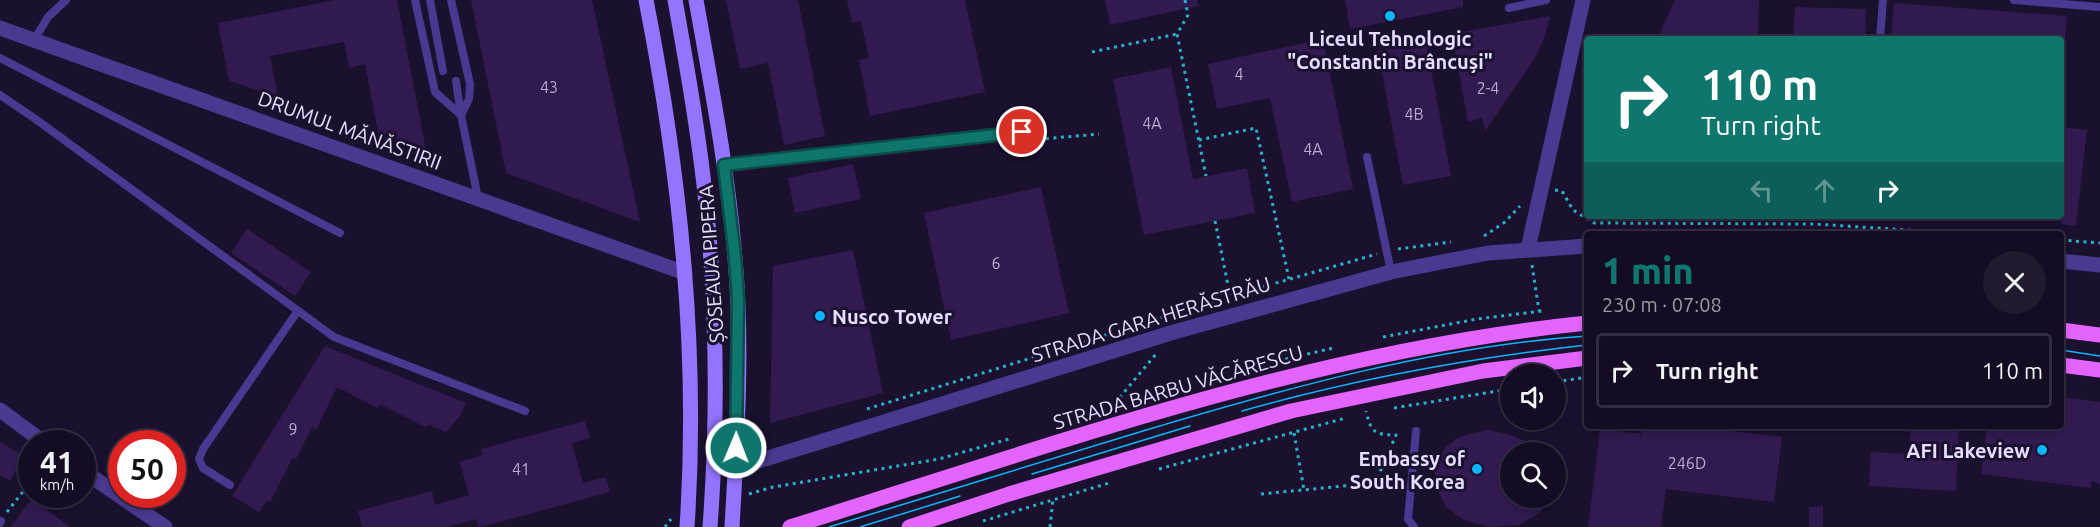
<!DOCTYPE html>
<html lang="en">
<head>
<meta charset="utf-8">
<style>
  body { margin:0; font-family:Ubuntu,sans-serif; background:#211a2f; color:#f1f3f6; height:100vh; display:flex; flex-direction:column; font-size:22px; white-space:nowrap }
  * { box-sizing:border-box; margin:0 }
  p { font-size:20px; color:#9d9ba5 }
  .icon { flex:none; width:33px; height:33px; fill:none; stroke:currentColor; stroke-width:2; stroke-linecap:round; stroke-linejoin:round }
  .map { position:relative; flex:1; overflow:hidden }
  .panel { position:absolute; left:1584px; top:231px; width:480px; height:198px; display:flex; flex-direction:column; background:#140c22; border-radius:6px; box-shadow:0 3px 9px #0003,0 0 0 2px #332c40 }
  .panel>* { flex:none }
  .top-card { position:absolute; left:1584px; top:36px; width:480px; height:183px; border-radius:6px; box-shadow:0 3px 9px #0003,0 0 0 2px #332c40; background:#0f766e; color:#fff; overflow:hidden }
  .buttons { position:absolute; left:1500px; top:364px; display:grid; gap:12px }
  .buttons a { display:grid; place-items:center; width:66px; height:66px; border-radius:50%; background:#140c22; box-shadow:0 3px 9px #0003,0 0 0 2px #332c40; font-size:30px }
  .speed { position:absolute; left:18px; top:430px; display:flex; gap:12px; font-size:30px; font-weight:700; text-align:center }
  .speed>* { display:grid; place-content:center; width:78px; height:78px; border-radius:50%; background:#140c22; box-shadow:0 3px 9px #0003,0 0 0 2px #332c40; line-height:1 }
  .speed small { font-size:15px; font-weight:400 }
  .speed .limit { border:9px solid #d22; background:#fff; color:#111 }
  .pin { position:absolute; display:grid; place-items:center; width:51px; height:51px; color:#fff; margin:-26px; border:3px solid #fff; border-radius:50%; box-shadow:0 2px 6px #0007 }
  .me { position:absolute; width:66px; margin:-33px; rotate:1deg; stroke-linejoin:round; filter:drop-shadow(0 0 4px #0008) }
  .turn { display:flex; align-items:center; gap:21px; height:126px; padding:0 18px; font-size:27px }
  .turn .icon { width:78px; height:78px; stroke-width:2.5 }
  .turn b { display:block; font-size:42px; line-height:51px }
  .lanes { display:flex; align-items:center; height:57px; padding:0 18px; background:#0003; justify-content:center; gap:30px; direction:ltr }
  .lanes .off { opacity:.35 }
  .round { display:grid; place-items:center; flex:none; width:63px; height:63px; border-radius:32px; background:#211a2f }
  .summary { display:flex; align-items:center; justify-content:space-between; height:102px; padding:0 18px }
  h1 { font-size:36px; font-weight:800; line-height:45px; color:#0f766e }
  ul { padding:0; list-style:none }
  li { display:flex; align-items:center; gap:18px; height:75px; margin:0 12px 9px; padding:0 6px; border:3px solid #332c40; border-radius:6px }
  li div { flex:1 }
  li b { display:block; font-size:22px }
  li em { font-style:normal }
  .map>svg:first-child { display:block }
  .building { fill:#301a50 }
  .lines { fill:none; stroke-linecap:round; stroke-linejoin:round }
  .path { stroke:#28b2c8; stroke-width:3; stroke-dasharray:3 4.5; stroke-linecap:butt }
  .service { stroke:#4c3890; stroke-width:8 }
  .minor { stroke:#4c3890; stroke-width:15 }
  .tertiary { stroke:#4c3890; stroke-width:15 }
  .secondary { stroke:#9374ff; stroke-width:15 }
  .primary { stroke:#e364ff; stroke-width:15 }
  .tram { stroke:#09b6ff; stroke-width:1.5 }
  .secondary-bridge { stroke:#9374ff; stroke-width:15 }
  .route-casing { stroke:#0a4d48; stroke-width:15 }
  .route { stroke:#0f766e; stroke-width:10 }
  .poi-dot { fill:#09b6ff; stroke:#1b102e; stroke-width:2 }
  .labels { text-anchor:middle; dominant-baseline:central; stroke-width:6; stroke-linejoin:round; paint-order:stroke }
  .number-label { font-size:16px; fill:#b9acd3 }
  .poi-label { font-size:20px; font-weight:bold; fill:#e7ddff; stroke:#1b102e; text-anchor:end }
  .street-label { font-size:20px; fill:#e7ddff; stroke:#1b102e }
</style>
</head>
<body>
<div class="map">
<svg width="2100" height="527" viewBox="0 0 2100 527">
  <rect width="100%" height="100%" fill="#1b102e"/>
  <!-- building -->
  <g class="building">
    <polygon points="335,0 397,0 426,150 378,132 365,64 349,68 344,42 270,56 278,97 229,81 218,23"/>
    <polygon points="471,0 592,0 640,222 506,173"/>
    <polygon points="726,0 798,0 825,136 784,145 768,63 740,69"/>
    <polygon points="847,0 965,0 985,92 870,116 859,60 869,58 861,21 852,23"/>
    <polygon points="1105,0 1197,0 1198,6 1110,25"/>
    <polygon points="1345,0 1463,0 1463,7 1350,29"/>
    <polygon points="1675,0 1759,0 1758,39 1659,39 1663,26"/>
    <polygon points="1894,3 2067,16 2065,39 1891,39"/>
    <polygon points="1795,7 1866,9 1865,39 1793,39"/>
    <polygon points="1550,16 1545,36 1535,58 1485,131 1482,118 1468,122 1452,34"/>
    <polygon points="1323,39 1353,189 1292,202 1270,98 1217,109 1208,64"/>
    <polygon points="1426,42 1451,176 1403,185 1378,51"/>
    <polygon points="1171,67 1193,179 1247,168 1255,213 1144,235 1113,79"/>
    <polygon points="2061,127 2087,130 2076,226 2061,224"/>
    <polygon points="853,164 861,199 795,213 788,178"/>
    <polygon points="1041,187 1069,313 951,340 924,213"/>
    <polygon points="247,229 311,272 295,296 231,253"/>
    <polygon points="853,250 883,393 770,423 773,266"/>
    <polygon points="325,346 466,403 460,416 446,432 429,425 425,427 380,404 378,408 337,387 316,430 312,427 296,459 293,457 270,502 267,500 259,512 232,496"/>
    <polygon points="2061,397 2100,402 2100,485 2092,480 2091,488 1981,474 1987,426 2061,426"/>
    <polygon points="585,421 590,438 572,443 583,483 606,477 610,492 481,527 478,527 476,519 446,527 362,527 358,511 432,491 435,505 469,495 460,462 482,455 481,449"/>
    <polygon points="1642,426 1688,426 1782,437 1774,502 1666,489 1661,527 1588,527 1600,429 1641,434"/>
    <polygon points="1911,426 1959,426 1956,491 1869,486 1871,452 1909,454"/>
    <polygon points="1488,430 1514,436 1549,453 1510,453 1510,498 1551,498 1539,513 1519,525 1490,527 1464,520 1446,507 1436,487 1435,472 1439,458 1446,447 1456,439 1466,435"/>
    <polygon points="0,442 24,456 10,481 0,475"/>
    <polygon points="32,499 70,527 10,527"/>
    <polygon points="1823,506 1823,527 1809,527 1809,507"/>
  </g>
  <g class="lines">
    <!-- path -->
    <g class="path">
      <polyline points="1185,0 1188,15 1177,34 1206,176"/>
      <polyline points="1092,52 1177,34"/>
      <polyline points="1031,140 1099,134"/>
      <polyline points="1199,140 1256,128 1289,279"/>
      <polyline points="1555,190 1562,191 1573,210 1594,223 1815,224 1967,234"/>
      <polyline points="1215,221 1230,295"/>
      <polyline points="1484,236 1505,222 1520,206"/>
      <polyline points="2061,240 2100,243"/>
      <polyline points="1398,249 1451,242"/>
      <polyline points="1532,265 1539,311"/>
      <polyline points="1383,337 1477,319 1542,311"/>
      <polyline points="1278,361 1333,348"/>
      <polyline points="1556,382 1587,377"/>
      <polyline points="1394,408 1510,389"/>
      <polyline points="867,409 1231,296 1377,254"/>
      <polyline points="1110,409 1156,354"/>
      <polyline points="1294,433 1304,490"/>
      <polyline points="1159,469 1346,418"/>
      <polyline points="749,494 773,487 939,459 1009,439"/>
      <path d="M1261,494L1375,483L1396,435C1374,435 1371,432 1366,411"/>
      <polyline points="7,512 32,480"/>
      <polyline points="983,521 1109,483"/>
      <polyline points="665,527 671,519"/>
      <polyline points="1050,527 1053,499"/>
    </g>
    <!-- service -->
    <g class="service">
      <polyline points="415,0 435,92 461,115"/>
      <polyline points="430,0 443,71"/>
      <polyline points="451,0 470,84 469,99 461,115"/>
      <polyline points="2014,0 2100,7"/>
      <polyline points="1509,8 1546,0"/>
      <polyline points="1880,39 1883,0"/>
      <polyline points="34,40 48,17 66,0"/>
      <polyline points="0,58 340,233"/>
      <polyline points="456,81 461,115 478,198"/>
      <polyline points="0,95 34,118 334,337 525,411"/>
      <polyline points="1367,157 1391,272"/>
      <polyline points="724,165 1022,132"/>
      <polyline points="230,485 203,468 199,459 203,449 297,312"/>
      <polyline points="0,523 1,521"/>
      <polyline points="1414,527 1408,519 1416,431"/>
    </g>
    <!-- minor -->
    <g class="minor">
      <polyline points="0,28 685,273"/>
      <polyline points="0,410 46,444"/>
      <polyline points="82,470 165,527"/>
    </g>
    <!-- tertiary -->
    <g class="tertiary">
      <polyline points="1528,249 1583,0"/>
      <polyline points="2061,261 2100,265"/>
      <polyline points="736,468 1174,332 1391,272 1488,253 1587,246"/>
    </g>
    <!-- secondary -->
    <g class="secondary">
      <path d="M646,0C680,174 699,350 687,527"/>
      <path d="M696,0C711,85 728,171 735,258C743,347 737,438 732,527"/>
    </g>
    <!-- primary -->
    <g class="primary">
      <polyline points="2061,330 2100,335"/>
      <polyline points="2061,365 2100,370"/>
      <path d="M790,527C1052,445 1312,351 1587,323"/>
      <polyline points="909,527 1009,494 1291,411 1483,371 1587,358"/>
    </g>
    <!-- tram -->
    <g class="tram">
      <polyline points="2061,350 2100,356"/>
      <path d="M1242,411C1355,379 1470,358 1587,345"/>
      <polyline points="1032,474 1190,426"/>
      <path d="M829,527C934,495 1038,463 1143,431C1287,388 1436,346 1587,336"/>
      <polyline points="860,527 960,496"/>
    </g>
    <!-- secondary-bridge -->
    <path class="secondary-bridge" d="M675,0C687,67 699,135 706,203C717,311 718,419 710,527"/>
  </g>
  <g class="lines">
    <!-- route casing -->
    <g class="route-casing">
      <polyline id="route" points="736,448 738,300 735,257 724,165 1022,132"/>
    </g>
    <!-- route -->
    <use href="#route" class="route"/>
  </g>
  <!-- markers -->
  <g class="poi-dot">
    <circle cx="1390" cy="16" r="6"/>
    <circle cx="820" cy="316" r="6"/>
    <circle cx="2042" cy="450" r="6"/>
    <circle cx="1477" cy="469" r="6"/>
  </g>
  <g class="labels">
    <!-- number labels -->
    <g class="number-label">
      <text x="1239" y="74">4</text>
      <text x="549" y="87">43</text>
      <text x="1488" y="88">2-4</text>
      <text x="1414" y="114">4B</text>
      <text x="1152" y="123">4A</text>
      <text x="1313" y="149">4A</text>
      <text x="996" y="263">6</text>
      <text x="293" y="429">9</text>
      <text x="1687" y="463">246D</text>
      <text x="521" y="469">41</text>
    </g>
    <!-- poi labels -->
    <g class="poi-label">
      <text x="1390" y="38" text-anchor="middle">Liceul Tehnologic<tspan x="1390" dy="23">"Constantin Brâncuși"</tspan></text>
      <text x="832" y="316" text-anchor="start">Nusco Tower</text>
      <text x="2030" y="450">AFI Lakeview</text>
      <text x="1465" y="458">Embassy of<tspan x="1465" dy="23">South Korea</tspan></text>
    </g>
    <!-- street labels -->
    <g class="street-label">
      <text transform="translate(350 130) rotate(20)">DRUMUL MĂNĂSTIRII</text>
      <text transform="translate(711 264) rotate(-94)">ȘOSEAUA PIPERA</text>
      <text transform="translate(1151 319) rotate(-17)">STRADA GARA HERĂSTRĂU</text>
      <text transform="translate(1178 387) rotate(-16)">STRADA BARBU VĂCĂRESCU</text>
    </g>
  </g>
</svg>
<div class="buttons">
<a><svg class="icon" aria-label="sound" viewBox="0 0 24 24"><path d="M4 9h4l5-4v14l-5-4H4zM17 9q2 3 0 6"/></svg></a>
<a><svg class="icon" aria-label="search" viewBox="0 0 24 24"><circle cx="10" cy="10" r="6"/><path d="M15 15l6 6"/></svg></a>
</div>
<div class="speed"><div>41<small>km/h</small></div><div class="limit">50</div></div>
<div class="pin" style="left:1022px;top:132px;background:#d93025"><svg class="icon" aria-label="arrive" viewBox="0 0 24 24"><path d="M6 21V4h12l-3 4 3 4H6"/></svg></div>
<svg class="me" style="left:736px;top:448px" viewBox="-20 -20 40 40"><circle r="17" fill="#0f766e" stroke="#fff" stroke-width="3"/><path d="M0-11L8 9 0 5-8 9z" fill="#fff"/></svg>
<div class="top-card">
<div class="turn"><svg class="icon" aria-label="right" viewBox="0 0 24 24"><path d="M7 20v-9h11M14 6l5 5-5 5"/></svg><div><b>110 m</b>Turn right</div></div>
<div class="lanes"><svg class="icon off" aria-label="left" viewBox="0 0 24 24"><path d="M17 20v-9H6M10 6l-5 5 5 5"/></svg><svg class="icon off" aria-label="ahead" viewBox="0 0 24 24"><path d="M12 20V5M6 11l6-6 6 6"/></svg><svg class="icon" aria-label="right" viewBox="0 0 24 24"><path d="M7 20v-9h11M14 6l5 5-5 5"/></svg></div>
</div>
<section class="panel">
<div class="summary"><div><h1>1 min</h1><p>230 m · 07:08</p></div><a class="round"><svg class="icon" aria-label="close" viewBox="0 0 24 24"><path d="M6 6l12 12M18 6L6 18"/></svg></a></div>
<ul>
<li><svg class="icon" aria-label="right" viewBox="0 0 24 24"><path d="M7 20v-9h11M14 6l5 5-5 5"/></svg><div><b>Turn right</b></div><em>110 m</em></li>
</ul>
</section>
</div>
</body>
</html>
